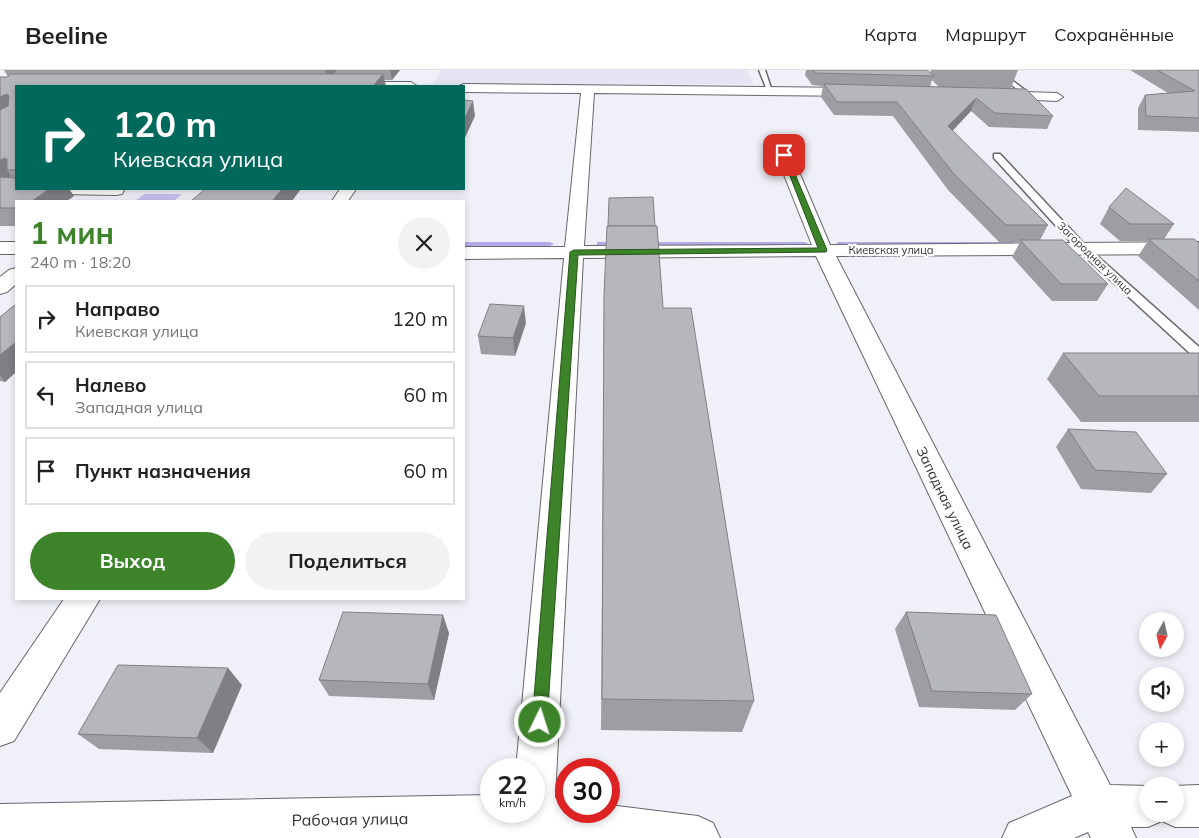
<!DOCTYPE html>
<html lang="ru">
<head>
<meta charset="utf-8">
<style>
  body { margin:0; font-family:Mulish,sans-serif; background:#f2f2f2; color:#222; height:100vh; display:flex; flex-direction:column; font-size:19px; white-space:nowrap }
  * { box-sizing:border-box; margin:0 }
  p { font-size:16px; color:#767676 }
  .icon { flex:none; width:28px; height:28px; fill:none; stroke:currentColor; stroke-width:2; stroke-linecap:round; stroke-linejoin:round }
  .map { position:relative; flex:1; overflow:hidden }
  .drawer { position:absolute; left:15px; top:130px; width:450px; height:400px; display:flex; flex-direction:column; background:#fff; border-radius:0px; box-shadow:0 2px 8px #0003 }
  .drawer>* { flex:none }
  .top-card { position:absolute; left:15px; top:15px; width:450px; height:105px; border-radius:0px; box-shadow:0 2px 8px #0003; background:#00695c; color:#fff; overflow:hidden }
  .needle { width:32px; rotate:188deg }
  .tools { position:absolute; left:1139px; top:542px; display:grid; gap:10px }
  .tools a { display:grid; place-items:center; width:45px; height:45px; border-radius:50%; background:#fff; box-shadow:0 2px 8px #0003; font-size:25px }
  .speed { position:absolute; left:480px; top:688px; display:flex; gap:10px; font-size:25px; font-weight:700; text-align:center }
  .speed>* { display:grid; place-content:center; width:65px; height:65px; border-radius:50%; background:#fff; box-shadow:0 2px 8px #0003; line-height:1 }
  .speed small { font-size:12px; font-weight:400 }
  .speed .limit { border:8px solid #d22; background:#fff; color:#111 }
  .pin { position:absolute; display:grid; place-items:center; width:42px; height:42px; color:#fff; margin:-21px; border-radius:10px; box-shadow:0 2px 8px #0006 }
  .me { position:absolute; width:55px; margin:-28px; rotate:4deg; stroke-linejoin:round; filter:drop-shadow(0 0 4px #0008) }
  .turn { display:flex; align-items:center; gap:18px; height:105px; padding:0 15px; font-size:22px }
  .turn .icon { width:65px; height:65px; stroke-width:2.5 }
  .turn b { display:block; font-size:35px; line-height:42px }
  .round { display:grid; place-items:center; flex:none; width:52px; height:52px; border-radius:26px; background:#f2f2f2 }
  .head { display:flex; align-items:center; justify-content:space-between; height:85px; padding:0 15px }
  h1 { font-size:30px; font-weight:700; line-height:38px; color:#3c8329 }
  .primary-button { display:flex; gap:10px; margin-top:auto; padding:10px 15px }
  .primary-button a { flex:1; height:58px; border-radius:30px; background:#3c8329; color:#fff; font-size:20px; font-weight:700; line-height:58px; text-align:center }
  .primary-button a+a { background:#f2f2f2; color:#222 }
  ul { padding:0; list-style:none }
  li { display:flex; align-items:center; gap:15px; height:68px; margin:0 10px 8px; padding:0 5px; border:2px solid #e0e0e0; border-radius:0px }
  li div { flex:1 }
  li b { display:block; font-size:19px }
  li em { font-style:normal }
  header { display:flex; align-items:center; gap:30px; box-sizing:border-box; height:70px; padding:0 25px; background:#fff; border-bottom:1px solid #e0e0e0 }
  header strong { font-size:24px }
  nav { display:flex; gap:28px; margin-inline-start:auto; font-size:18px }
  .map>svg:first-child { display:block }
  .built { fill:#e6e5f4 }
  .green { fill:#c7c2ef }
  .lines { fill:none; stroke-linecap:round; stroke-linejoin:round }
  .stream { fill:#b4acea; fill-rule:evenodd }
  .service-casing { stroke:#66666c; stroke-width:3 }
  .minor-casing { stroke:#66666c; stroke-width:2 }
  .service { fill:#fff; fill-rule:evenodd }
  .minor { fill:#fff; fill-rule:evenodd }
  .wall { fill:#9d9da3; fill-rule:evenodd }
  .shaded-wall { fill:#7f7f84 }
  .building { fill:#b6b6bd; stroke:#7f7f84 }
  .route { fill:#3c8329; stroke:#27551b }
  .labels { text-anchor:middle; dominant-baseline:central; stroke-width:4.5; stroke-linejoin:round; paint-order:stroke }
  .far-street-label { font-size:11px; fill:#323235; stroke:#fefefe }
  .street-label { font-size:14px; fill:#323235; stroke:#fefefe }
  .near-street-label { font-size:16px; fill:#323235; stroke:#fefefe }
</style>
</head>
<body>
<header>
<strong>Beeline</strong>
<nav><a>Карта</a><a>Маршрут</a><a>Сохранённые</a></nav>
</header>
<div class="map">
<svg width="1199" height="768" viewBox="0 0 1199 768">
  <rect width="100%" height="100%" fill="#f0f0f8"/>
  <!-- built -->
  <polygon class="built" points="441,0 746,0 754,14 433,15"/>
  <!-- green -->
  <polygon class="green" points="144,124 182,124 174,131 135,131"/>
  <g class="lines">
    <!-- stream -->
    <g class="stream">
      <polygon points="464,172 550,172 554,174 550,176 464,176"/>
      <polygon points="597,172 621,172 625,174 621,176 597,176"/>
      <polygon points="641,172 805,172 809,174 805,176 641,176"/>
      <polygon points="837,172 1013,172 1017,174 1013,176 837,176"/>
    </g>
    <!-- service casing -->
    <g class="service-casing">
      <g id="service">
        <polygon points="759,0 765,0 772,21 767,20"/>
        <polygon points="991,0 998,0 1033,26 1028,27"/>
        <polygon points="994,84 1000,84 1087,177 1199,277 1199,288 1194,287 1079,181 994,88"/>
      </g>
    </g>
    <!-- minor casing -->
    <g class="minor-casing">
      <g id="minor">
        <polygon points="348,12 411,12 417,16 342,16"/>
        <polygon points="464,14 859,18 865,22 859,26 594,23 584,176 812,175 776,85 779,82 789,82 792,85 830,175 1199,172 1199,184 836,186 1110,715 1151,716 1148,716 1148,744 1175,744 1175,716 1172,716 1199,715 1199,757 1175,757 1162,751 1148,757 1131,757 1136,768 1091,768 1088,762 1074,768 1002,768 1009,753 1072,726 816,186 583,188 555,728 566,729 566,741 609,741 609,735 698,746 713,753 720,768 0,768 0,734 491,725 491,741 534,741 534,699 516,699 564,188 464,189 464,177 565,177 581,23 464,22 464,16 459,16"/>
        <polygon points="996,21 1057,23 1063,27 1057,31 992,28 990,25"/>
        <polygon points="16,106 16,119 124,120 122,124 116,125 0,123 0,114"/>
        <polygon points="340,119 356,119 348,131 332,131"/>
        <rect x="0" y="172" width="16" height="12"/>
        <polygon points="16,198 16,214 7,222 0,224 0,207 9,200"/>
        <polygon points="64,529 100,529 14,671 0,676 0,623"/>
      </g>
    </g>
    <!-- service -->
    <use href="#service" class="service"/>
    <!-- minor -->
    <use href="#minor" class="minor"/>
  </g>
  <!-- wall -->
  <g class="wall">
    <polygon points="4,0 400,0 392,10 16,16 16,119 69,119 74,126 16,131 16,156 0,156 0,7 8,7"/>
    <path d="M806,0H927L930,3L931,0H1018L1011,18L1053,46L1047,59L989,57L971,41L952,61L1048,155L1040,170L1108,214L1097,231H1052L1012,187L1020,172H999L948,120L893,46L834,45L821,27L823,16L812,15L805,5ZM932,10L939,17H930Z"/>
    <polygon points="1130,0 1199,0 1199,62 1138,60 1138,38 1145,25 1168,23"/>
    <polygon points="1109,137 1174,154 1164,169 1199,173 1199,240 1138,186 1148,171 1120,171 1100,154"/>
    <polygon points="655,156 663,238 754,631 742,662 601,660 604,225"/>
    <polygon points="16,234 16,302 5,312 0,311 0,247"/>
    <polygon points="526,253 515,286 481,284 478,266"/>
    <polygon points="1063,283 1199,283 1199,352 1081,352 1047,309"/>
    <polygon points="1068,359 1167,404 1151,423 1081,419 1056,377"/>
    <polygon points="906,542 1032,624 1015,640 919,637 895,559"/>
    <polygon points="449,563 434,630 329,626 319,610"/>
    <polygon points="242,615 213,683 99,679 78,664"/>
  </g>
  <!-- shaded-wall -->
  <g class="shaded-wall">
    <polygon points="325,0 336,0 336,1 327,10"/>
    <polygon points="390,0 400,0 392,10"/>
    <polygon points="383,4 386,16 373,16"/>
    <polygon points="7,24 15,39 0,46 0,27"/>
    <polygon points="976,28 971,41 943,71 948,56"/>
    <polygon points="473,31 475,46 464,70 464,50"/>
    <polygon points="5,88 12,100 7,100 11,106 0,112 0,90"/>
    <polygon points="49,119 69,119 74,126 67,131 32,131"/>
    <polygon points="282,119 301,119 292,131 272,131"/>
    <polygon points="524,236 526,253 515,286 513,268"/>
    <polygon points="16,272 16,302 5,312 0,305 0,285"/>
    <polygon points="443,545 449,563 434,630 428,614"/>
    <polygon points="228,598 242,615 213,683 197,668"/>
  </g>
  <!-- building -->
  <g class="building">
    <polygon points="813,0 927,0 934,6 815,3"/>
    <polygon points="1157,0 1199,0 1199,48 1146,46 1145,25 1195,21"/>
    <polygon points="10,4 383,4 373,16 16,16 16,100 7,100 7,89 5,88 0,90 0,40 8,36 9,26 7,24 0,27 0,7 8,7"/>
    <polygon points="824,14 1026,19 1053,46 995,43 976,28 948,56 1048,155 1006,155 954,104 897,32 837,32"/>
    <polygon points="464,30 473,31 464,50"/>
    <polygon points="0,107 16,108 16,119 49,119 32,131 16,131 16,138 0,138"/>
    <polygon points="1126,118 1174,154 1130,154 1109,137"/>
    <polygon points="205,119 282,119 272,131 191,131"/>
    <polygon points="653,127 655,156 608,156 609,128"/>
    <polygon points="607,156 657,156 663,238 691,238 754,631 602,629 604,225"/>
    <polygon points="1148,169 1194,169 1199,173 1199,211"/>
    <polygon points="1020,170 1063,170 1108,214 1061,214"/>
    <polygon points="16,234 16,272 0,285 0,247"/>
    <polygon points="490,234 524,236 513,268 478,266"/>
    <polygon points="1063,283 1199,283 1199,326 1099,326"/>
    <polygon points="1068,359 1136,362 1167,404 1095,400"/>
    <polygon points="343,542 443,545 428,614 319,610"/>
    <polygon points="906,542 996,545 1032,624 932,621"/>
    <polygon points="118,595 228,598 197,668 78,664"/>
  </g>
  <!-- route -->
  <polygon class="route" points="781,83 787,85 827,180 826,182 578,185 547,652 545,658 540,660 534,658 532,652 570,182 574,180 818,178"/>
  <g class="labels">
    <!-- far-street labels -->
    <g class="far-street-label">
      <text x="891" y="180">Киевская улица</text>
      <text transform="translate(1095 188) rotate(44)">Загородная улица</text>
    </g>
    <!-- street labels -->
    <g class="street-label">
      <text transform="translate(945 428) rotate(64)">Западная улица</text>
    </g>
    <!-- near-street labels -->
    <g class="near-street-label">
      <text transform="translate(350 749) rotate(-1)">Рабочая улица</text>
    </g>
  </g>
</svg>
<div class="tools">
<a><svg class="needle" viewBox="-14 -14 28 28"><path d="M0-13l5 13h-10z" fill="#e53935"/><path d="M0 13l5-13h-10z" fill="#767676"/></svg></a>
<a><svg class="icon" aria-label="sound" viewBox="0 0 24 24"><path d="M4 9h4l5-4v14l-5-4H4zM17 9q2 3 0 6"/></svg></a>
<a>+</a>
<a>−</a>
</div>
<div class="speed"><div>22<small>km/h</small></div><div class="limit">30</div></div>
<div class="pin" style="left:784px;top:85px;background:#d93025"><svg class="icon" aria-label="arrive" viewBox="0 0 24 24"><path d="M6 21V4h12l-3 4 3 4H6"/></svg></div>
<svg class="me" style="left:540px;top:652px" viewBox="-20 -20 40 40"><circle r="17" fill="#3c8329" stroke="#fff" stroke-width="3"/><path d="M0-11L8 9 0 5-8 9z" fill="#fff"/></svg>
<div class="top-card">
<div class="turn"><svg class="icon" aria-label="right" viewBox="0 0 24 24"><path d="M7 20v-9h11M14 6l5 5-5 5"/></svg><div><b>120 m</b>Киевская улица</div></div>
</div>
<section class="drawer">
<div class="head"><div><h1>1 мин</h1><p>240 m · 18:20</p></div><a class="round"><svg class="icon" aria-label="close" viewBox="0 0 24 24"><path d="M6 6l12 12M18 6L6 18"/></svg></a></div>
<ul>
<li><svg class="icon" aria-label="right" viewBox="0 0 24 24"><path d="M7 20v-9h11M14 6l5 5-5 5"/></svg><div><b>Направо</b><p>Киевская улица</p></div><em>120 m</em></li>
<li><svg class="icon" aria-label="left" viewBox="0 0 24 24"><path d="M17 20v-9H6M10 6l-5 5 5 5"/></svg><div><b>Налево</b><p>Западная улица</p></div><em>60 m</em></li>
<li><svg class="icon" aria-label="arrive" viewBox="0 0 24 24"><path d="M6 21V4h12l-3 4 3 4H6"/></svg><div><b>Пункт назначения</b></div><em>60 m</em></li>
</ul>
<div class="primary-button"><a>Выход</a><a>Поделиться</a></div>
</section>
</div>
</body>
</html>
